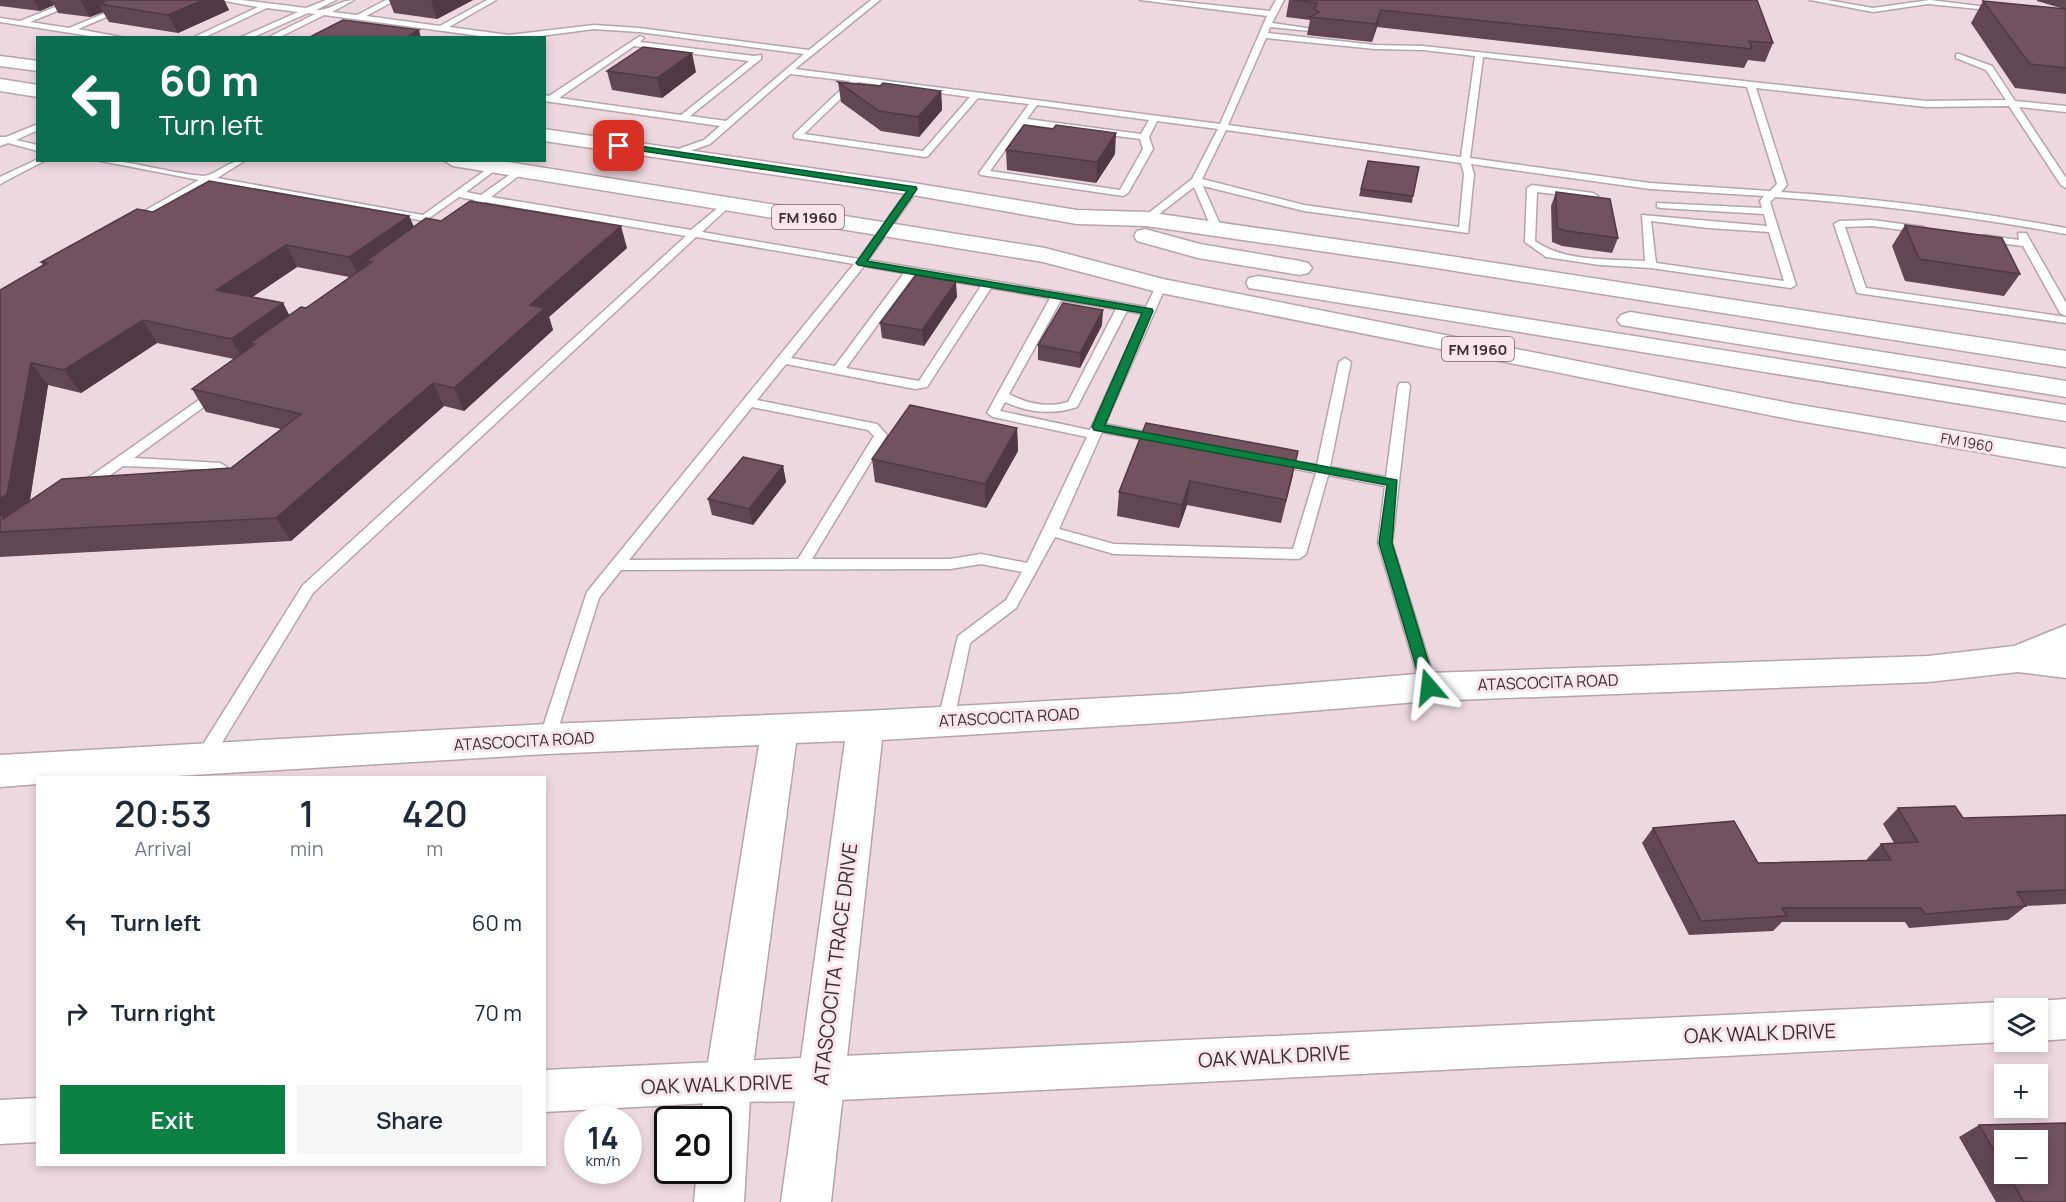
<!DOCTYPE html>
<html lang="en">
<head>
<meta charset="utf-8">
<style>
  body { margin:0; font-family:Manrope,sans-serif; background:#f6f6f7; color:#1f2937; height:100vh; display:flex; flex-direction:column; font-size:22px; white-space:nowrap }
  * { box-sizing:border-box; margin:0 }
  p { font-size:20px; color:#747a83 }
  .icon { flex:none; width:33px; height:33px; fill:none; stroke:currentColor; stroke-width:2; stroke-linecap:round; stroke-linejoin:round }
  .map { position:relative; flex:1; overflow:hidden }
  .sheet { position:absolute; left:36px; top:776px; width:510px; height:390px; display:flex; flex-direction:column; background:#fff; border-radius:0px; box-shadow:0 3px 9px #0003 }
  .sheet>* { flex:none }
  .banner { position:absolute; left:36px; top:36px; width:510px; height:126px; border-radius:0px; box-shadow:0 3px 9px #0003; background:#0b6e4f; color:#fff; overflow:hidden }
  .tools { position:absolute; left:1994px; top:998px; display:grid; gap:12px }
  .tools a { display:grid; place-items:center; width:54px; height:54px; border-radius:0px; background:#fff; box-shadow:0 3px 9px #0003; font-size:30px }
  .speed { position:absolute; left:564px; top:1106px; display:flex; gap:12px; font-size:30px; font-weight:700; text-align:center }
  .speed>* { display:grid; place-content:center; width:78px; height:78px; border-radius:50%; background:#fff; box-shadow:0 3px 9px #0003; line-height:1 }
  .speed small { font-size:15px; font-weight:400 }
  .speed .limit { border:3px solid #111; border-radius:9px; background:#fff; color:#111 }
  .pin { position:absolute; display:grid; place-items:center; width:51px; height:51px; color:#fff; margin:-26px; border-radius:12px; box-shadow:0 3px 9px #0006 }
  .me { position:absolute; width:66px; margin:-33px; rotate:343deg; stroke-linejoin:round; filter:drop-shadow(0 0 4px #0008) }
  .turn { display:flex; align-items:center; gap:21px; height:126px; padding:0 24px; font-size:27px }
  .turn .icon { width:78px; height:78px; stroke-width:2.5 }
  .turn b { display:block; font-size:42px; line-height:51px }
  .eta { display:flex; justify-content:space-evenly; align-items:center; height:102px; text-align:center }
  .eta b { font-size:36px; font-weight:600; line-height:42px }
  .primary-button { display:flex; gap:12px; margin-top:auto; padding:12px 24px }
  .primary-button a { flex:1; height:69px; border-radius:0px; background:#0b8043; color:#fff; font-size:24px; font-weight:600; line-height:69px; text-align:center }
  .primary-button a+a { background:#f6f6f7; color:#1f2937 }
  ul { padding:0; list-style:none }
  li { display:flex; align-items:center; gap:18px; height:90px; padding:0 24px }
  li div { flex:1 }
  li b { display:block; font-size:22px }
  li em { font-style:normal }
  .map>svg:first-child { display:block }
  .lines { fill:none; stroke-linecap:round; stroke-linejoin:round }
  .lane-casing { stroke:#b7a3ab; stroke-width:3 }
  .street-casing { stroke:#b7a3ab; stroke-width:3 }
  .secondary-casing { stroke:#b7a3ab; stroke-width:3 }
  .primary-casing { stroke:#b7a3ab; stroke-width:3 }
  .lane { fill:#fff; fill-rule:evenodd }
  .street { fill:#fff; fill-rule:evenodd }
  .secondary { fill:#fff; fill-rule:evenodd }
  .primary { fill:#fff; fill-rule:evenodd }
  .wall { fill:#624752; fill-rule:evenodd }
  .shaded-wall { fill:#503942 }
  .building { fill:#72525f; stroke:#503942; stroke-width:1.5 }
  .route { fill:#0b8043; stroke:#07532c; stroke-width:1.5 }
  .labels { text-anchor:middle; dominant-baseline:central; stroke-width:6; stroke-linejoin:round; paint-order:stroke }
  .far-street-label { font-size:14px; fill:#383033; stroke:#fae5ed }
  .shield { fill:#fae5ed; stroke:#72666b; stroke-width:1.5 }
  .shield-label { font-size:15px; font-weight:bold; fill:#383033 }
  .street-label { font-size:16px; fill:#383033; stroke:#fae5ed }
  .near-street-label { font-size:20px; fill:#383033; stroke:#fae5ed }
</style>
</head>
<body>
<div class="map">
<svg width="2066" height="1202" viewBox="0 0 2066 1202">
  <rect width="100%" height="100%" fill="#edd8e0"/>
  <g class="lines">
    <!-- lane casing -->
    <g class="lane-casing">
      <g id="lane">
        <polygon points="73,0 84,0 30,22 69,28 137,0 147,0 78,29 126,38 103,38 0,22 0,18 20,21"/>
        <path d="M220,0H241L306,8L326,0H336L316,10C329,11 340,0 354,0L332,12L357,15L386,0H396L366,16L440,26L487,0H496L449,27L509,35L594,25L639,28L809,50L871,0H880L795,69L1220,124L1267,16L1140,0H1164L1270,11L1276,0H1284L1272,23L1314,29L1310,31L1270,27L1268,33L1375,45L1423,46L1926,101L2006,100L1986,70L1956,58V54H1959L1992,66L2015,101L2066,106V112L2019,107L2066,178V188L2061,185L2009,106L1926,107L1756,88L1787,185L1781,192C1877,198 1971,211 2066,228V234C1967,216 1875,204 1775,197L1770,202L1796,285L1791,288L1651,268L1600,265L1546,257L1525,242L1527,188L1532,185L1593,193L1598,196L1593,199L1537,192L1535,241C1564,262 1610,259 1645,261L1642,215L1767,226L1764,214L1661,208L1657,207V203L1762,208L1760,201L1764,196L1650,189L1471,164L1474,174L1468,233L1304,211L1203,186L1222,229L1217,232L1212,229L1194,187L1150,221L1141,219L1192,179L1218,129L1157,121L1149,137L1153,149L1128,193L1123,196L981,175L979,173L1029,104L978,98L928,156L925,157L794,138V134L850,81L790,74L710,144L673,157L668,154L670,152L704,140L720,126L544,101V95L549,96L640,36L644,38L640,42L754,56L761,55V59L690,116L726,121L804,54L639,32L594,29L525,38H495L324,15L278,38H267L315,14L308,13L251,38H239L298,12L267,8L203,38H192L258,7ZM1266,38L1375,49L1423,50L1475,56L1461,157L1228,125ZM634,46L749,61L681,115L559,98ZM1483,57L1747,87L1777,184L1770,191L1650,183L1470,158ZM858,82L970,97L923,151L804,134ZM1037,105L1149,120L1141,134L1027,119ZM1024,124L1140,139L1143,149L1120,190L990,171ZM1226,130L1461,163L1464,174L1459,227L1304,205L1202,179ZM1651,221L1708,228L1769,232L1784,281L1656,263Z"/>
        <polygon points="1810,0 1827,0 1873,8 1930,0 2003,9 1999,11 1928,4 1873,12"/>
        <polygon points="38,124 38,130 16,140 38,145 38,151 8,143 0,146 0,137 6,137"/>
        <polygon points="38,159 46,160 0,184 0,177"/>
        <path d="M96,160C132,160 167,173 203,176C215,176 228,160 246,160L217,178L423,215L494,164L497,165V169L466,192L481,195L518,169L523,172L521,174L491,197L691,230L725,202L730,205L729,207L702,232L859,259L910,187L913,186L918,189L868,260L1146,307L1157,284H1165L1166,286L1105,424L1160,435L1166,439L1160,443L1102,432L1059,529L1114,544L1293,549L1316,473L1270,464L1268,461L1270,458L1317,465L1339,362L1345,358L1351,362L1330,467L1386,477L1398,386L1400,383H1408L1410,386L1392,543L1437,687L1435,691H1423L1421,687L1378,543L1385,486L1328,475L1306,554L1299,559L1114,554L1055,537L1016,608L970,643L954,720L952,725L946,727L940,725L938,720L958,636L1006,600L1022,572L981,564L950,569L621,570L599,598L555,739L553,744L547,746L541,744L539,739L587,592L854,264L696,237L313,593L209,764L203,766L197,764L194,759L197,754L303,585L686,236L485,202L478,205L473,202L475,200L459,197L425,221L209,182L134,224L129,221L130,219L199,180ZM864,266L904,273L835,366L791,358ZM914,275L981,286L919,381L846,368ZM991,288L1050,298L987,413L993,417L1087,437L1027,563L981,554L950,559H812L887,435L877,424L757,400L786,364L915,389L927,387ZM1061,300L1116,309L1068,402C1048,408 1028,404 1009,394ZM1127,311L1143,314L1090,430L1000,411L1005,402C1030,413 1052,415 1077,407ZM752,407L868,430L874,436L798,559L629,560Z"/>
        <polygon points="1872,220 1924,227 1929,230 1924,233 1872,226 1845,227 1866,288 2066,317 2066,323 1857,293 1834,224 1839,221"/>
        <polygon points="2018,233 2026,233 2066,303 2066,316 2060,313 2023,246 1983,241 1978,238 1983,235 2019,240"/>
        <polygon points="216,388 222,392 220,395 134,458 220,463 227,467 225,470 123,466 88,491 78,491 76,488 78,485"/>
      </g>
    </g>
    <!-- street casing -->
    <g class="street-casing">
      <g id="street">
        <polygon points="2066,999 2066,1039 2037,1041 2037,1008 2023,1007 2037,1001"/>
        <polygon points="2004,1002 2018,1008 2004,1008 2004,1041 2006,1041 2004,1042 820,1101 728,1102 544,1112 544,1070"/>
        <polygon points="38,1098 38,1142 0,1144 0,1100"/>
      </g>
    </g>
    <!-- secondary casing -->
    <g class="secondary-casing">
      <polygon id="secondary" points="2066,625 2066,678 2018,672 1928,682 1429,701 1177,722 882,740 831,1202 781,1202 845,741 796,743 751,1081 744,1202 694,1202 697,1170 718,1170 718,1119 701,1119 705,1081 759,745 547,754 160,777 38,777 38,784 0,787 0,755 547,724 865,711 1177,694 1429,673 1928,656 2014,646"/>
    </g>
    <!-- primary casing -->
    <g class="primary-casing">
      <g id="primary">
        <polygon points="0,56 38,61 38,71 0,66"/>
        <polygon points="0,79 38,85 38,97 0,91"/>
        <polygon points="544,129 913,183 1077,210 1146,212 1417,251 2066,351 2066,367 1417,265 1146,226 1077,224 913,195 544,141"/>
        <polygon points="443,160 495,160 1045,248 1163,279 1794,404 2066,449 2066,467 1794,420 1161,293 1043,262 453,166"/>
        <polygon points="1145,229 1200,244 1300,261 1308,263 1312,268 1308,273 1300,275 1198,258 1137,241 1134,236 1137,231"/>
        <polygon points="1258,276 2066,405 2066,421 1249,288 1246,283 1249,278"/>
        <polygon points="1630,312 2066,381 2066,397 1621,325 1617,320 1621,315"/>
      </g>
    </g>
    <!-- lane -->
    <use href="#lane" class="lane"/>
    <!-- street -->
    <use href="#street" class="street"/>
    <!-- secondary -->
    <use href="#secondary" class="secondary"/>
    <!-- primary -->
    <use href="#primary" class="primary"/>
  </g>
  <!-- wall -->
  <g class="wall">
    <polygon points="0,0 224,0 229,10 178,33 109,22 103,12 90,17 58,13 54,5 40,11 0,6"/>
    <polygon points="389,0 473,0 437,19 394,13"/>
    <polygon points="1289,0 1757,0 1773,43 1765,62 1748,60 1744,68 1377,27 1372,42 1307,35 1310,20 1286,17"/>
    <polygon points="2037,0 2066,0 2066,94 2015,88 1971,23 1983,1 2064,9 2037,1"/>
    <polygon points="607,71 696,72 662,98 612,90"/>
    <polygon points="838,82 941,91 942,110 919,137 881,131 841,102"/>
    <polygon points="1053,129 1115,154 1096,183 1007,170 1006,150"/>
    <polygon points="1368,161 1413,196 1412,203 1359,196"/>
    <polygon points="1556,192 1618,238 1612,253 1562,246 1552,242 1551,206"/>
    <path d="M153,212L409,216L414,227L627,248L549,317L553,330L464,411L444,406L291,541L0,557V290L43,265L41,262ZM297,267L349,277L306,308L289,315L283,303L252,297ZM157,343L234,359L192,389L206,412L281,429L231,468L30,500L48,385L81,393Z"/>
    <polygon points="1905,225 2020,274 2004,296 1905,281 1892,246"/>
    <polygon points="957,297 924,346 882,338 880,323"/>
    <polygon points="1102,325 1080,368 1038,360 1038,345"/>
    <polygon points="1146,423 1293,475 1281,523 1187,505 1179,528 1117,516 1119,492"/>
    <polygon points="1017,428 1018,451 986,508 875,482 872,459"/>
    <polygon points="783,466 786,482 753,525 712,515 708,499"/>
    <polygon points="1898,808 1963,818 2066,816 2066,904 2026,906 2008,920 1909,928 1905,922 1782,922 1773,931 1689,935 1642,843 1653,828 1758,863 1867,860 1867,859 1881,844 1894,843 1883,824"/>
    <path d="M2066,1123V1202H1996L1959,1137L1979,1125ZM2004,1140H2037V1173H2004Z"/>
  </g>
  <!-- shaded-wall -->
  <g class="shaded-wall">
    <polygon points="33,0 50,0 54,5 40,11"/>
    <polygon points="80,0 135,0 104,2 97,1 103,12 90,17"/>
    <polygon points="203,0 224,0 229,10 178,33 168,15"/>
    <polygon points="432,0 473,0 437,19 431,1"/>
    <polygon points="1381,10 1377,27 1372,42 1376,24"/>
    <polygon points="419,30 421,38 405,38"/>
    <polygon points="692,53 696,72 662,98 657,78"/>
    <polygon points="941,91 942,110 919,137 918,117"/>
    <polygon points="1116,133 1115,154 1096,183 1097,162"/>
    <polygon points="409,216 418,237 372,262 366,261 371,271 360,279 349,257"/>
    <polygon points="621,226 627,248 549,317 553,330 464,411 454,388 530,305"/>
    <polygon points="286,245 297,267 229,313 216,290"/>
    <polygon points="956,282 957,297 924,346 922,330"/>
    <polygon points="283,303 295,326 255,344 250,343 256,353 245,362 231,339"/>
    <polygon points="1103,310 1102,325 1080,368 1080,353"/>
    <polygon points="143,320 157,343 81,393 64,370"/>
    <polygon points="31,363 48,385 27,518 0,532 0,499"/>
    <polygon points="433,383 444,406 291,541 276,518"/>
    <polygon points="1017,428 1018,451 986,508 985,484"/>
    <polygon points="783,466 786,482 753,525 749,509"/>
    <polygon points="1190,481 1187,505 1179,528 1182,505"/>
  </g>
  <!-- building -->
  <g class="building">
    <polygon points="100,0 203,0 168,15 99,4 104,2 97,1"/>
    <polygon points="1294,0 1757,0 1773,43 1749,41 1752,49 1381,10 1376,24 1310,17 1319,12 1314,9 1317,3"/>
    <polygon points="1983,1 2066,9 2066,68 2030,64"/>
    <polygon points="343,20 419,30 405,38 308,38"/>
    <polygon points="643,47 692,53 657,78 607,71"/>
    <polygon points="838,82 880,86 883,83 941,91 918,117 879,111"/>
    <polygon points="1024,125 1053,129 1056,125 1116,133 1097,162 1006,150"/>
    <polygon points="1368,161 1419,167 1413,196 1361,189"/>
    <polygon points="209,181 409,216 349,257 286,245 216,290 283,303 231,339 143,320 64,370 31,363 7,494 0,499 0,290 47,263 41,262 137,209 153,212"/>
    <polygon points="1556,192 1610,199 1618,238 1567,231 1557,228"/>
    <polygon points="470,201 621,226 530,305 545,308 454,388 433,383 276,518 0,532 0,516 3,514 3,519 62,479 231,468 301,414 192,389 255,344 250,343 301,307 306,308 372,262 366,261 426,218 441,221"/>
    <polygon points="1905,225 2002,238 2020,274 1919,259"/>
    <polygon points="916,275 956,282 922,330 880,323"/>
    <polygon points="1063,303 1103,310 1080,353 1038,345"/>
    <polygon points="910,405 1017,428 985,484 872,459"/>
    <polygon points="1146,423 1298,451 1286,500 1190,481 1182,505 1119,492"/>
    <polygon points="743,457 783,466 749,509 708,499"/>
    <polygon points="1955,806 1963,818 2066,815 2066,890 2017,892 2026,906 1925,914 1921,908 1782,908 1787,916 1701,921 1653,828 1734,821 1758,863 1891,860 1881,844 1918,842 1898,808"/>
    <polygon points="2066,1123 2066,1202 2024,1202 2007,1173 2037,1173 2037,1140 2004,1140 2004,1168 1979,1125"/>
  </g>
  <!-- route -->
  <polygon class="route" points="619,143 916,187 917,189 867,261 1152,309 1153,311 1105,425 1397,480 1392,543 1436,687 1434,691 1424,691 1422,687 1379,543 1387,485 1094,430 1092,427 1142,313 858,265 856,263 907,191 616,147"/>
  <g class="labels">
    <!-- far-street labels -->
    <g class="far-street-label">
      <text transform="translate(1967 442) rotate(10)">FM 1960</text>
    </g>
    <!-- shield labels -->
    <g class="shield">
      <rect x="772" y="205" width="72" height="24" rx="4.5"/>
      <rect x="1442" y="337" width="72" height="24" rx="4.5"/>
    </g>
    <g class="shield-label">
      <text x="808" y="217">FM 1960</text>
      <text x="1478" y="349">FM 1960</text>
    </g>
    <!-- street labels -->
    <g class="street-label">
      <text transform="translate(1548 682) rotate(-2)">ATASCOCITA ROAD</text>
      <text transform="translate(1009 717) rotate(-3)">ATASCOCITA ROAD</text>
      <text transform="translate(524 741) rotate(-3)">ATASCOCITA ROAD</text>
    </g>
    <!-- near-street labels -->
    <g class="near-street-label">
      <text transform="translate(835 964) rotate(-83)">ATASCOCITA TRACE DRIVE</text>
      <text transform="translate(1760 1033) rotate(-2)">OAK WALK DRIVE</text>
      <text transform="translate(1274 1056) rotate(-3)">OAK WALK DRIVE</text>
      <text transform="translate(717 1084) rotate(-2)">OAK WALK DRIVE</text>
    </g>
  </g>
</svg>
<div class="tools">
<a><svg class="icon" aria-label="layers" viewBox="0 0 24 24"><path d="M12 4l9 5-9 5-9-5zM3 14l9 5 9-5"/></svg></a>
<a>+</a>
<a>−</a>
</div>
<div class="speed"><div>14<small>km/h</small></div><div class="limit">20</div></div>
<div class="pin" style="left:619px;top:146px;background:#d93025"><svg class="icon" aria-label="arrive" viewBox="0 0 24 24"><path d="M6 21V4h12l-3 4 3 4H6"/></svg></div>
<svg class="me" style="left:1429px;top:687px" viewBox="-20 -20 40 40"><path d="M0-17L14 15 0 8-14 15z" fill="#0b8043" stroke="#fff" stroke-width="4"/></svg>
<div class="banner">
<div class="turn"><svg class="icon" aria-label="left" viewBox="0 0 24 24"><path d="M17 20v-9H6M10 6l-5 5 5 5"/></svg><div><b>60 m</b>Turn left</div></div>
</div>
<section class="sheet">
<div class="eta">
<div><b>20:53</b><p>Arrival</p></div>
<div><b>1</b><p>min</p></div>
<div><b>420</b><p>m</p></div>
</div>
<ul>
<li><svg class="icon" aria-label="left" viewBox="0 0 24 24"><path d="M17 20v-9H6M10 6l-5 5 5 5"/></svg><div><b>Turn left</b></div><em>60 m</em></li>
<li><svg class="icon" aria-label="right" viewBox="0 0 24 24"><path d="M7 20v-9h11M14 6l5 5-5 5"/></svg><div><b>Turn right</b></div><em>70 m</em></li>
</ul>
<div class="primary-button"><a>Exit</a><a>Share</a></div>
</section>
</div>
</body>
</html>
